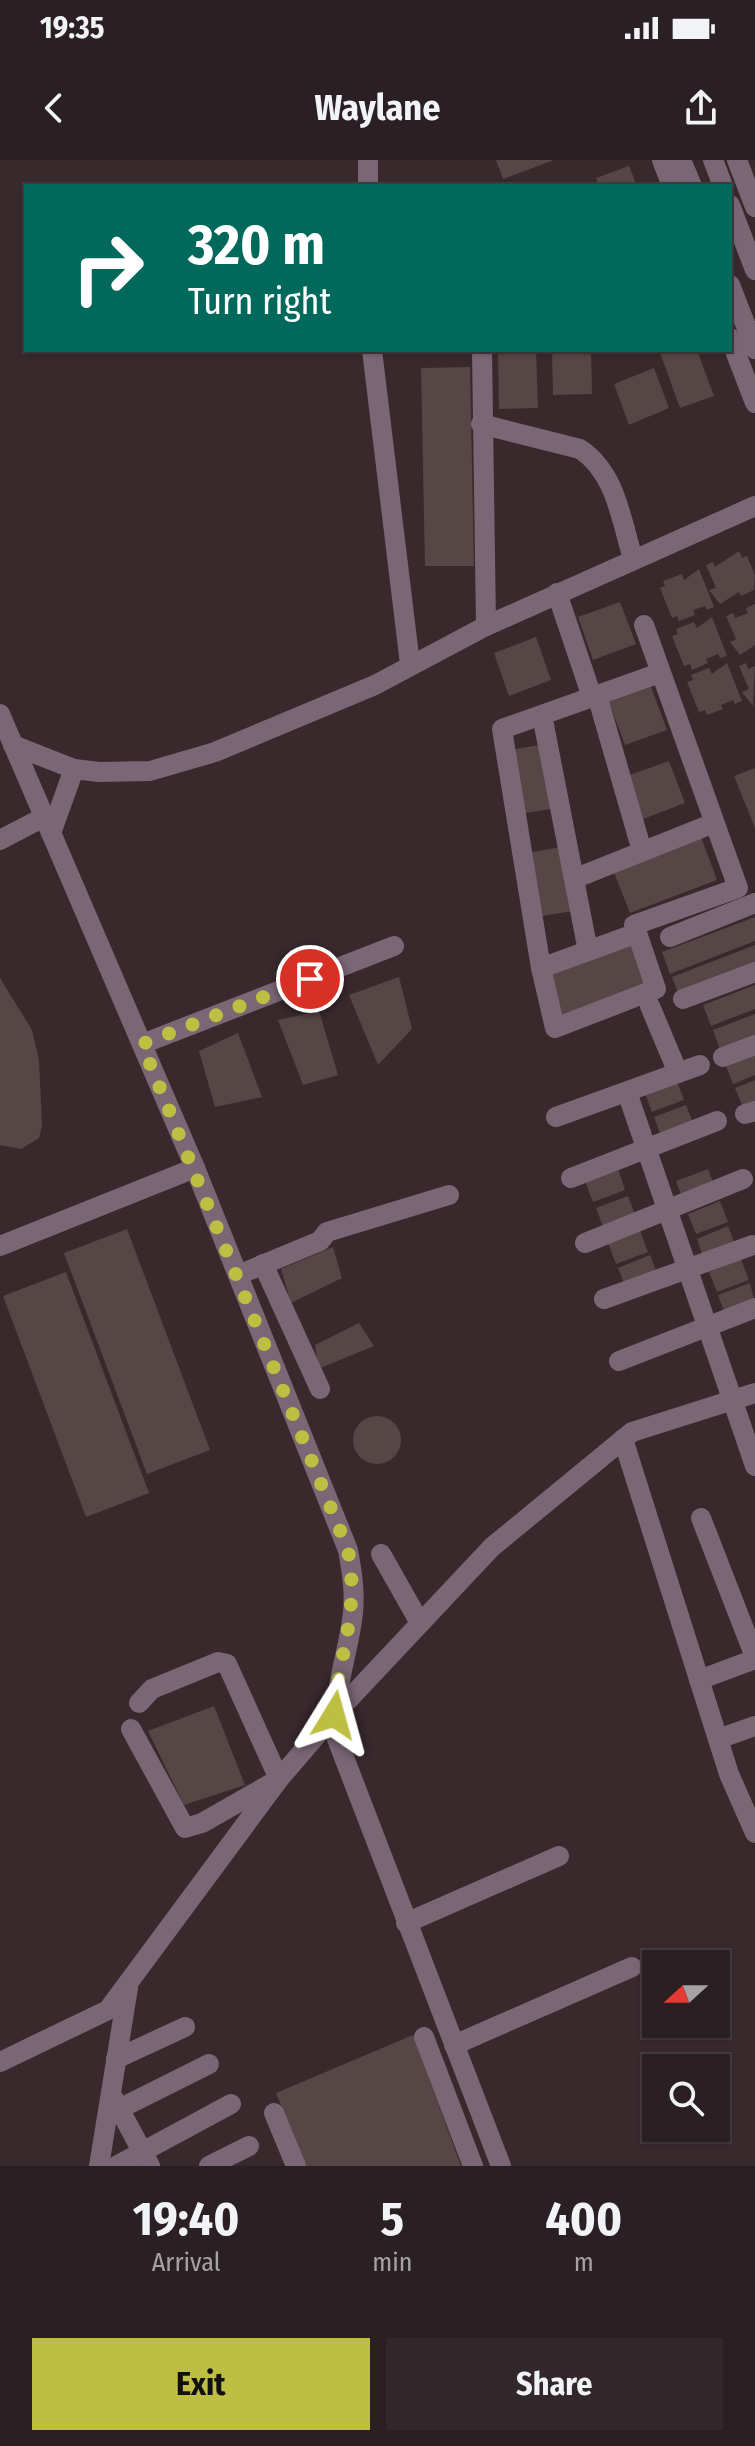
<!DOCTYPE html>
<html lang="en">
<head>
<meta charset="utf-8">
<style>
  body { margin:0; font-family:"Fira Sans Condensed",sans-serif; background:#32272a; color:#f1f3f6; height:100vh; display:flex; flex-direction:column; font-size:30px; white-space:nowrap }
  * { box-sizing:border-box; margin:0 }
  p { font-size:26px; color:#a5a2a5 }
  .icon { flex:none; width:44px; height:44px; fill:none; stroke:currentColor; stroke-width:2; stroke-linecap:round; stroke-linejoin:round }
  .map { position:relative; height:2006px; overflow:hidden }
  .drawer { display:flex; flex-direction:column; background:#2a1f22; flex:1 }
  .drawer>* { flex:none }
  .guide { position:absolute; left:24px; top:24px; width:708px; height:168px; border-radius:0px; box-shadow:0 2px 6px #0004,0 0 0 2px #463d40; background:#00695c; color:#fff; overflow:hidden }
  .needle { width:52px; rotate:249deg }
  .controls { position:absolute; left:642px; top:1790px; display:grid; gap:16px }
  .controls a { display:grid; place-items:center; width:88px; height:88px; border-radius:0px; background:#2a1f22; box-shadow:0 2px 6px #0004,0 0 0 2px #463d40; font-size:40px }
  .pin { position:absolute; display:grid; place-items:center; width:68px; height:68px; color:#fff; margin:-34px; border:4px solid #fff; border-radius:50%; box-shadow:0 2px 8px #0007 }
  .me { position:absolute; width:88px; margin:-44px; rotate:8deg; stroke-linejoin:round; filter:drop-shadow(0 0 6px #0008) }
  .turn { display:flex; align-items:center; gap:28px; height:168px; padding:0 32px; font-size:36px }
  .turn .icon { width:104px; height:104px; stroke-width:2.5 }
  .turn b { display:block; font-size:56px; line-height:68px }
  .eta { display:flex; justify-content:space-evenly; align-items:center; height:136px; text-align:center }
  .eta b { font-size:48px; font-weight:700; line-height:56px }
  .primary-button { display:flex; gap:16px; margin-top:auto; padding:16px 32px }
  .primary-button a { flex:1; height:92px; border-radius:0px; background:#bebf42; color:#111; font-size:32px; font-weight:700; line-height:92px; text-align:center }
  .primary-button a+a { background:#32272a; color:#f1f3f6 }
  .status { display:flex; justify-content:space-between; align-items:center; height:56px; padding:0 40px; background:#2a1f22; direction:ltr }
  .status svg { height:22px; fill:currentColor }
  header { display:flex; justify-content:space-between; align-items:center; height:104px; padding:0 32px; background:#2a1f22; font-size:36px; font-weight:700 }
  .map>svg:first-child { display:block }
  .building { fill:#574646 }
  .lines { fill:none; stroke-linecap:round; stroke-linejoin:round }
  .minor { stroke:#7b6676; stroke-width:20 }
  .route { stroke:#bebf42; stroke-width:14; stroke-dasharray:0 25.2 }
</style>
</head>
<body>
<div class="status"><b>19:35</b><svg viewBox="0 0 49 12"><path d="M0 12V9h3v3zM5 12V6h3v6zM10 12V3h3v9zM15 12V0h3v12zM26 1h20v11H26zM47 4h2v5h-2z"/></svg></div>
<header><svg class="icon" aria-label="back" viewBox="0 0 24 24"><path d="M15 5l-7 7 7 7"/></svg>Waylane<svg class="icon" aria-label="share" viewBox="0 0 24 24"><path d="M12 15V3M7 8l5-5 5 5M5 13v7h14v-7"/></svg></header>
<div class="map">
<svg width="755" height="2006" viewBox="0 0 755 2006">
  <rect width="100%" height="100%" fill="#38292d"/>
  <!-- building -->
  <g class="building">
    <polygon points="496,0 554,0 503,19"/>
    <polygon points="629,6 637,26 599,26 596,18"/>
    <polygon points="498,190 536,190 538,248 499,249"/>
    <polygon points="552,190 591,190 592,234 553,235"/>
    <polygon points="659,190 697,190 714,236 680,248"/>
    <polygon points="470,207 474,406 425,406 421,208"/>
    <polygon points="654,208 669,248 629,265 614,224"/>
    <polygon points="739,391 742,398 747,396 755,415 754,430 741,436 739,432 720,444 709,430 716,428 706,405 713,402 715,407"/>
    <polygon points="699,409 714,447 707,450 705,446 693,450 695,455 679,461 677,456 672,458 660,428 665,426 663,421 682,414 684,420"/>
    <polygon points="620,442 636,484 593,500 578,457"/>
    <polygon points="755,444 755,485 740,495 730,482 736,479 726,456 733,453 735,458 748,453 746,448"/>
    <polygon points="712,457 727,496 720,498 718,494 706,499 708,503 692,510 690,504 684,506 672,476 678,474 676,469 694,462 697,468"/>
    <polygon points="536,477 551,520 509,536 494,493"/>
    <polygon points="727,503 742,541 735,544 733,540 721,545 723,549 707,555 705,550 699,552 687,522 693,520 691,515 709,508 712,514"/>
    <polygon points="746,503 748,509 755,506 753,546 742,532 749,529 739,506"/>
    <polygon points="651,527 667,570 625,585 609,542"/>
    <polygon points="546,584 557,648 520,654 510,590"/>
    <polygon points="669,601 685,643 643,659 627,616"/>
    <polygon points="755,608 755,668 734,616"/>
    <polygon points="701,677 717,720 630,753 613,710"/>
    <polygon points="562,687 573,751 536,757 526,693"/>
    <polygon points="755,757 755,781 670,814 662,792"/>
    <polygon points="633,782 649,825 562,858 545,816"/>
    <polygon points="755,785 755,810 680,838 672,817"/>
    <polygon points="399,817 412,869 378,905 349,835"/>
    <polygon points="0,818 32,870 39,900 42,965 39,978 21,989 0,985"/>
    <polygon points="755,825 755,849 711,866 703,845"/>
    <polygon points="319,851 338,915 303,925 278,860"/>
    <polygon points="755,854 755,878 720,890 713,870"/>
    <polygon points="238,873 262,937 215,947 199,891"/>
    <polygon points="755,889 755,915 733,924 724,901"/>
    <polygon points="676,919 684,940 652,952 644,931"/>
    <polygon points="755,920 755,946 744,950 735,928"/>
    <polygon points="686,945 694,965 662,978 654,957"/>
    <polygon points="618,1009 625,1030 593,1042 585,1021"/>
    <polygon points="708,1009 716,1030 684,1042 676,1021"/>
    <polygon points="628,1036 636,1057 604,1069 596,1048"/>
    <polygon points="720,1041 728,1062 696,1074 688,1054"/>
    <polygon points="728,1066 736,1087 704,1099 697,1079"/>
    <polygon points="127,1069 210,1290 147,1314 64,1093"/>
    <polygon points="640,1071 648,1092 616,1104 608,1083"/>
    <polygon points="333,1087 342,1118 291,1143 281,1109"/>
    <polygon points="650,1095 658,1116 626,1128 618,1108"/>
    <polygon points="741,1099 749,1120 717,1132 709,1112"/>
    <polygon points="66,1112 149,1333 86,1357 3,1136"/>
    <polygon points="750,1123 755,1144 726,1156 718,1135"/>
    <polygon points="359,1163 374,1186 318,1209 315,1185"/>
    <circle cx="377" cy="1280" r="24"/>
    <polygon points="214,1546 245,1625 184,1645 148,1571"/>
    <polygon points="413,1875 461,2006 306,2006 276,1933"/>
  </g>
  <g class="lines">
    <!-- minor -->
    <g class="minor">
      <polyline points="662,0 672,26"/>
      <polyline points="681,0 692,26"/>
      <polyline points="713,0 723,26"/>
      <polyline points="737,0 755,47"/>
      <polyline points="368,26 368,0"/>
      <polyline points="730,45 755,110"/>
      <polyline points="730,125 755,189"/>
      <polyline points="730,178 755,243"/>
      <polyline points="372,190 410,504"/>
      <polyline points="482,190 486,466"/>
      <path d="M481,264L580,289C616,313 621,359 633,399"/>
      <polyline points="557,433 592,537"/>
      <polyline points="597,535 642,691"/>
      <path d="M0,554L195,1008L348,1390C352,1412 355,1431 353,1453C348,1497 331,1534 337,1579L501,2006"/>
      <polyline points="542,555 588,791 541,808 555,868 656,829 637,773 588,791"/>
      <polyline points="13,585 74,609 99,612 150,611 215,592 375,525 486,466 755,346"/>
      <polyline points="51,673 74,609"/>
      <polyline points="0,680 44,657"/>
      <polyline points="576,718 714,663"/>
      <polyline points="637,773 634,765 738,728 644,465"/>
      <polyline points="670,777 755,743"/>
      <polyline points="541,808 502,569 660,513"/>
      <polyline points="683,839 755,812"/>
      <polyline points="650,846 678,913"/>
      <polyline points="142,884 394,786"/>
      <polyline points="723,897 755,885"/>
      <polyline points="627,932 755,1306"/>
      <polyline points="745,954 755,951"/>
      <polyline points="556,957 700,905"/>
      <polyline points="571,1018 717,961"/>
      <polyline points="585,1083 743,1019"/>
      <polyline points="0,1086 195,1008"/>
      <polyline points="263,1104 320,1229"/>
      <polyline points="238,1115 320,1081 327,1072 449,1035"/>
      <polyline points="604,1139 753,1085"/>
      <polyline points="619,1201 755,1148"/>
      <polyline points="623,1279 729,1614 755,1673"/>
      <polyline points="701,1358 755,1497"/>
      <polyline points="381,1394 420,1463"/>
      <polyline points="699,1520 755,1499"/>
      <polyline points="131,1569 185,1668 202,1663 279,1619 227,1504 218,1502 152,1529 139,1543"/>
      <polyline points="718,1579 755,1566"/>
      <polyline points="406,1763 559,1696"/>
      <polyline points="424,1877 473,2006"/>
      <polyline points="454,1885 632,1807"/>
      <polyline points="116,1899 185,1867"/>
      <polyline points="0,1902 108,1850 279,1619 334,1555 492,1387 632,1272 755,1233"/>
      <polyline points="114,1939 150,2006"/>
      <polyline points="119,1949 209,1904"/>
      <polyline points="274,1953 296,2006"/>
      <polyline points="99,2006 128,1828"/>
      <polyline points="116,2006 231,1944"/>
      <polyline points="209,2006 249,1986"/>
    </g>
  </g>
  <g class="lines">
    <!-- route -->
    <path class="route" d="M310,819L142,884L348,1390C360,1455 338,1494 334,1555"/>
  </g>
</svg>
<div class="controls">
<a><svg class="needle" viewBox="-14 -14 28 28"><path d="M0-13l5 13h-10z" fill="#e53935"/><path d="M0 13l5-13h-10z" fill="#a5a2a5"/></svg></a>
<a><svg class="icon" aria-label="search" viewBox="0 0 24 24"><circle cx="10" cy="10" r="6"/><path d="M15 15l6 6"/></svg></a>
</div>
<div class="pin" style="left:310px;top:819px;background:#d93025"><svg class="icon" aria-label="arrive" viewBox="0 0 24 24"><path d="M6 21V4h12l-3 4 3 4H6"/></svg></div>
<svg class="me" style="left:334px;top:1555px" viewBox="-20 -20 40 40"><path d="M0-17L14 15 0 8-14 15z" fill="#bebf42" stroke="#fff" stroke-width="4"/></svg>
<div class="guide">
<div class="turn"><svg class="icon" aria-label="right" viewBox="0 0 24 24"><path d="M7 20v-9h11M14 6l5 5-5 5"/></svg><div><b>320 m</b>Turn right</div></div>
</div>
</div>
<section class="drawer">
<div class="eta">
<div><b>19:40</b><p>Arrival</p></div>
<div><b>5</b><p>min</p></div>
<div><b>400</b><p>m</p></div>
</div>
<div class="primary-button"><a>Exit</a><a>Share</a></div>
</section>
</body>
</html>
